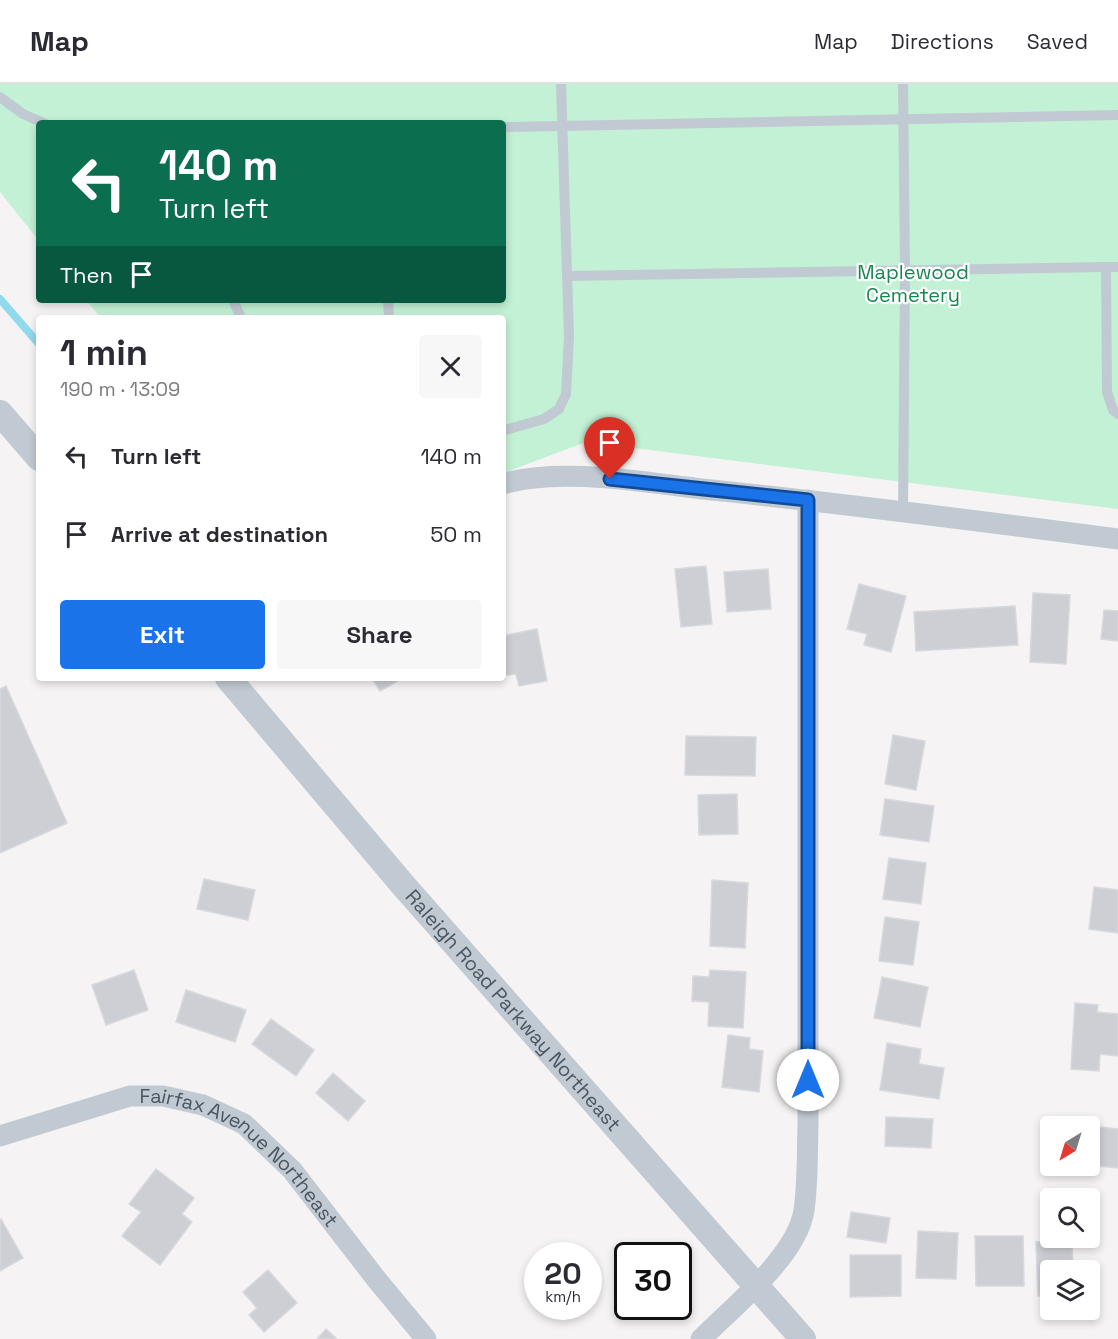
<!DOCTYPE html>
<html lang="en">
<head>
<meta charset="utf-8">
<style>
  body { margin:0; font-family:"Space Grotesk",sans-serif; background:#f7f7f7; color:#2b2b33; height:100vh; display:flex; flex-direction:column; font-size:22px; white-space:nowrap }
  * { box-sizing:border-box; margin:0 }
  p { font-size:20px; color:#7c7c81 }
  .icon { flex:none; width:33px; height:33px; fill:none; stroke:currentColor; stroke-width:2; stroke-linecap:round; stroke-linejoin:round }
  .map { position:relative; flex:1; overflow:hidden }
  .details { position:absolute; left:36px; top:231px; width:470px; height:366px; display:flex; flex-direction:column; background:#fff; border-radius:6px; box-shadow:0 3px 9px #0003 }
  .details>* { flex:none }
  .top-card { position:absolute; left:36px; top:36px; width:470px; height:183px; border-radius:6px; box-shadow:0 3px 9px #0003; background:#0b6e4f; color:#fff; overflow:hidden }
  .needle { width:39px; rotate:218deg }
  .controls { position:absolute; left:1040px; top:1032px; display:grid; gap:12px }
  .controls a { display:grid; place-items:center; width:60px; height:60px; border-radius:6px; background:#fff; box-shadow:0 3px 9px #0003; font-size:30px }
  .speed { position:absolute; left:524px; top:1158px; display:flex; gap:12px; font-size:30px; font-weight:700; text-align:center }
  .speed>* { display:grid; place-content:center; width:78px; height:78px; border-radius:50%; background:#fff; box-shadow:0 3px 9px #0003; line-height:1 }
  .speed small { font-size:15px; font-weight:400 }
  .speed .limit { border:3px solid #111; border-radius:9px; background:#fff; color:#111 }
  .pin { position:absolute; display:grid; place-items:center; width:51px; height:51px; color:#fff; margin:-62px -26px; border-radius:50% 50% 50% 0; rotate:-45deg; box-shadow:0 0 6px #0007 }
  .pin .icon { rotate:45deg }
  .me { position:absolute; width:66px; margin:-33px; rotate:0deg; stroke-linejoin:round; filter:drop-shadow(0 0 4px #0008) }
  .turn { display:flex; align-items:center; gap:21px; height:126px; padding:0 24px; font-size:27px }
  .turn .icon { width:78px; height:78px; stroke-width:2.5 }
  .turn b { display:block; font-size:42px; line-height:51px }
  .then { display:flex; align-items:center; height:57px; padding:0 24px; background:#0003; gap:12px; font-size:22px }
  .round { display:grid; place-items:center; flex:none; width:63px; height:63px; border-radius:6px; background:#f7f7f7 }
  .overview { display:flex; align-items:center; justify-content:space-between; height:102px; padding:0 24px }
  h1 { font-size:36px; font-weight:800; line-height:45px }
  .button { display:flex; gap:12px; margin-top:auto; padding:12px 24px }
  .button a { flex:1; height:69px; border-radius:6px; background:#1a73e8; color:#fff; font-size:24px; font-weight:800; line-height:69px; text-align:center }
  .button a+a { background:#f7f7f7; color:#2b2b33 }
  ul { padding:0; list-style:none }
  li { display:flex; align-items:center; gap:18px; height:78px; padding:0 24px }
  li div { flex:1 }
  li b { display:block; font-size:22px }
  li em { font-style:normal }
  header { display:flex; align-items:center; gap:36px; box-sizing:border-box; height:84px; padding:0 30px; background:#fff; border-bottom:2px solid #e1e1e2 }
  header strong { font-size:28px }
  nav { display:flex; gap:33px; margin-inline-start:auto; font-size:21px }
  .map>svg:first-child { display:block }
  .green { fill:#c3f1d5 }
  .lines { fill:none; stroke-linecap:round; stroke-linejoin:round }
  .stream { stroke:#90daee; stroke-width:8 }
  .building { fill:#cdcfd5; stroke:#d7d9de; stroke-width:1.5 }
  .service { stroke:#c1cad2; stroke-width:10 }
  .minor { stroke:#c1cad2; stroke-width:21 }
  .tertiary { stroke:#c1cad2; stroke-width:26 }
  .route-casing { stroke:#114b97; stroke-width:15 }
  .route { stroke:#1a73e8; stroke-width:10 }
  .labels { text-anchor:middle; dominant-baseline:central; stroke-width:4.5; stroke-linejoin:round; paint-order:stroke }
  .park-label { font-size:20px; fill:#17864f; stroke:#fff }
  .street-label { font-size:20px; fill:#4a5661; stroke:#fff }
</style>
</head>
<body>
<header>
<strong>Map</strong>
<nav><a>Map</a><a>Directions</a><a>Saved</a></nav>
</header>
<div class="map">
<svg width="1118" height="1255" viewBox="0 0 1118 1255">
  <rect width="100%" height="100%" fill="#f5f3f3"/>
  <!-- green -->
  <polygon class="green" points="0,0 1118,0 1118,425 586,358 503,389 502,234 101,234 86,216 502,216 502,39 39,39 39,157 0,108"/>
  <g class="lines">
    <!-- stream -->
    <polyline class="stream" points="0,215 39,260"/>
  </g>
  <!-- building -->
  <g class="building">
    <polygon points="706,482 712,540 681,543 675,485"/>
    <polygon points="768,485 771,525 727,528 724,488"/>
    <polygon points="859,500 906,512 891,568 864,561 867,550 847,545"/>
    <polygon points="1033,509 1070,511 1066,580 1030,578"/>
    <polygon points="1015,522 1018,561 916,567 914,528"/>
    <polygon points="1104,526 1118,527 1118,557 1101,555"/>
    <polygon points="537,545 547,597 519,602 516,590 502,592 502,552"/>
    <polygon points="372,594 403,594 380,607"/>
    <polygon points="6,602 67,739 0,769 0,605"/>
    <polygon points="893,651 925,657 916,706 885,700"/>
    <polygon points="686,652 756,653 755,692 685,691"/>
    <polygon points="737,710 738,750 699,751 698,711"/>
    <polygon points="885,715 934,722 929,758 880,751"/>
    <polygon points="889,774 926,779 921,820 883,815"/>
    <polygon points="204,795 255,806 248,836 197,825"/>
    <polygon points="712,796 748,799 745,864 710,862"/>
    <polygon points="1094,803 1118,806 1118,849 1089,845"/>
    <polygon points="885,833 919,838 913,881 879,877"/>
    <polygon points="134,886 148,926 106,941 92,901"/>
    <polygon points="710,886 746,888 743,944 708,942 709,918 692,917 693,892 709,893"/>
    <polygon points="882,893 928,903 920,943 874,934"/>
    <polygon points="186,906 246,926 235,958 176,938"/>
    <polygon points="1075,919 1098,921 1097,928 1118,930 1118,972 1100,970 1099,987 1071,985"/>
    <polygon points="271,935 314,966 296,992 252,960"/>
    <polygon points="728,951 750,954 749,965 763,967 759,1008 722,1003"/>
    <polygon points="887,959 921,965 919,980 944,984 939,1015 880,1006"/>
    <polygon points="333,989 365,1017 348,1037 316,1009"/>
    <polygon points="886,1033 933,1035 931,1064 885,1062"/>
    <polygon points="1091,1042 1118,1045 1118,1084 1089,1081"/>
    <polygon points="156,1085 194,1114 182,1130 192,1138 160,1181 122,1152 141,1128 129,1120"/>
    <polygon points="851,1128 890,1134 886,1159 847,1153"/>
    <polygon points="1,1135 23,1174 0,1187 0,1136"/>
    <polygon points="918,1147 958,1149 956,1195 916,1194"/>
    <polygon points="975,1152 1023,1152 1024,1202 976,1202"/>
    <polygon points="1072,1157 1073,1186 1050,1186 1050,1211 1038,1212 1036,1158"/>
    <polygon points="850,1171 901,1171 901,1212 850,1213"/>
    <polygon points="268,1186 297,1219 264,1248 249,1231 257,1224 243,1208"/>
    <polygon points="326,1245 337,1255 317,1255"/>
  </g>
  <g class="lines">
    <!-- service -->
    <g class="service">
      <polyline points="0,13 23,30 44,39"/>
      <polyline points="502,43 1118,31"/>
      <polyline points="1118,183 1106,183 1107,308 1113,326 1118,330"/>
      <polyline points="568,192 1106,183"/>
      <polyline points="233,216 241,234"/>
      <polyline points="388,216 389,234"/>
      <polyline points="502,347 544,335 559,325 566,310 569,253 561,0"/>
      <polyline points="903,428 905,186 903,0"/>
    </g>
    <!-- minor -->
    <g class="minor">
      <path d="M502,400C559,383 642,398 702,405C841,419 979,437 1118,455"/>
      <path id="s1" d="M0,1052L130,1012H163L203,1021L244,1040L292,1086L377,1196L426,1255"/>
      <path d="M701,1255C733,1223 798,1171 804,1126C808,1099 807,1070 808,1042V416"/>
    </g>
    <!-- tertiary -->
    <g class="tertiary">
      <polyline points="0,329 39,374"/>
      <path id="s2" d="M228,594L403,801L803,1255"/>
    </g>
  </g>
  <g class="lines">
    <!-- route casing -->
    <g class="route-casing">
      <polyline id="route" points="610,395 808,416 808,996"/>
    </g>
    <!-- route -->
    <use href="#route" class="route"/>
  </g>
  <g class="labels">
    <!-- park labels -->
    <g class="park-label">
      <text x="913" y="188">Maplewood<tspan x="913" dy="23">Cemetery</tspan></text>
    </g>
    <!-- street labels -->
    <g class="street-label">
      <text stroke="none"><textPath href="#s2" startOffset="438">Raleigh Road Parkway Northeast</textPath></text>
      <text stroke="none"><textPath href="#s1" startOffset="268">Fairfax Avenue Northeast</textPath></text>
    </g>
  </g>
</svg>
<div class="controls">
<a><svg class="needle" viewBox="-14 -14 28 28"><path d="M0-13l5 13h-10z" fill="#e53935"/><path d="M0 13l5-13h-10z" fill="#7c7c81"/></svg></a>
<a><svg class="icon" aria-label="search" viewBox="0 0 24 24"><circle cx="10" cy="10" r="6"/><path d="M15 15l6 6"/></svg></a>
<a><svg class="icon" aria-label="layers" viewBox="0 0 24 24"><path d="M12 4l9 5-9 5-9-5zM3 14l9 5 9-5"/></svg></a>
</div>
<div class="speed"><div>20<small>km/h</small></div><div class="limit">30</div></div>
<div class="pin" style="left:610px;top:395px;background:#d93025"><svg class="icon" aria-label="arrive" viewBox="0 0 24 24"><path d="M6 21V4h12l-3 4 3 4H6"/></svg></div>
<svg class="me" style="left:808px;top:996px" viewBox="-20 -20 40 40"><circle r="19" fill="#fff"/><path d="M0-13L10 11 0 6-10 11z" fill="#1a73e8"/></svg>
<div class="top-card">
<div class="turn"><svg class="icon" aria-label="left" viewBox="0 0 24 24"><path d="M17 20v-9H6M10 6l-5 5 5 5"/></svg><div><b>140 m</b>Turn left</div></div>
<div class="then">Then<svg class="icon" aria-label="arrive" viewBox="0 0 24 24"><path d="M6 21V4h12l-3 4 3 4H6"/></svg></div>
</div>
<section class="details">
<div class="overview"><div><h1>1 min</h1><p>190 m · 13:09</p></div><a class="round"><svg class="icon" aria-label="close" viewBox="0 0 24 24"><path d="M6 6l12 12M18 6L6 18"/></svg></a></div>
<ul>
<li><svg class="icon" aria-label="left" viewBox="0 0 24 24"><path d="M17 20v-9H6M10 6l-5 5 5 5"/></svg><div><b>Turn left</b></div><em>140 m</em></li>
<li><svg class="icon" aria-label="arrive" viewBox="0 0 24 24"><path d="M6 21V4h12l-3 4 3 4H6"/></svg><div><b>Arrive at destination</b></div><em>50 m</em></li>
</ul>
<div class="button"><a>Exit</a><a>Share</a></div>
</section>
</div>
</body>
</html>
